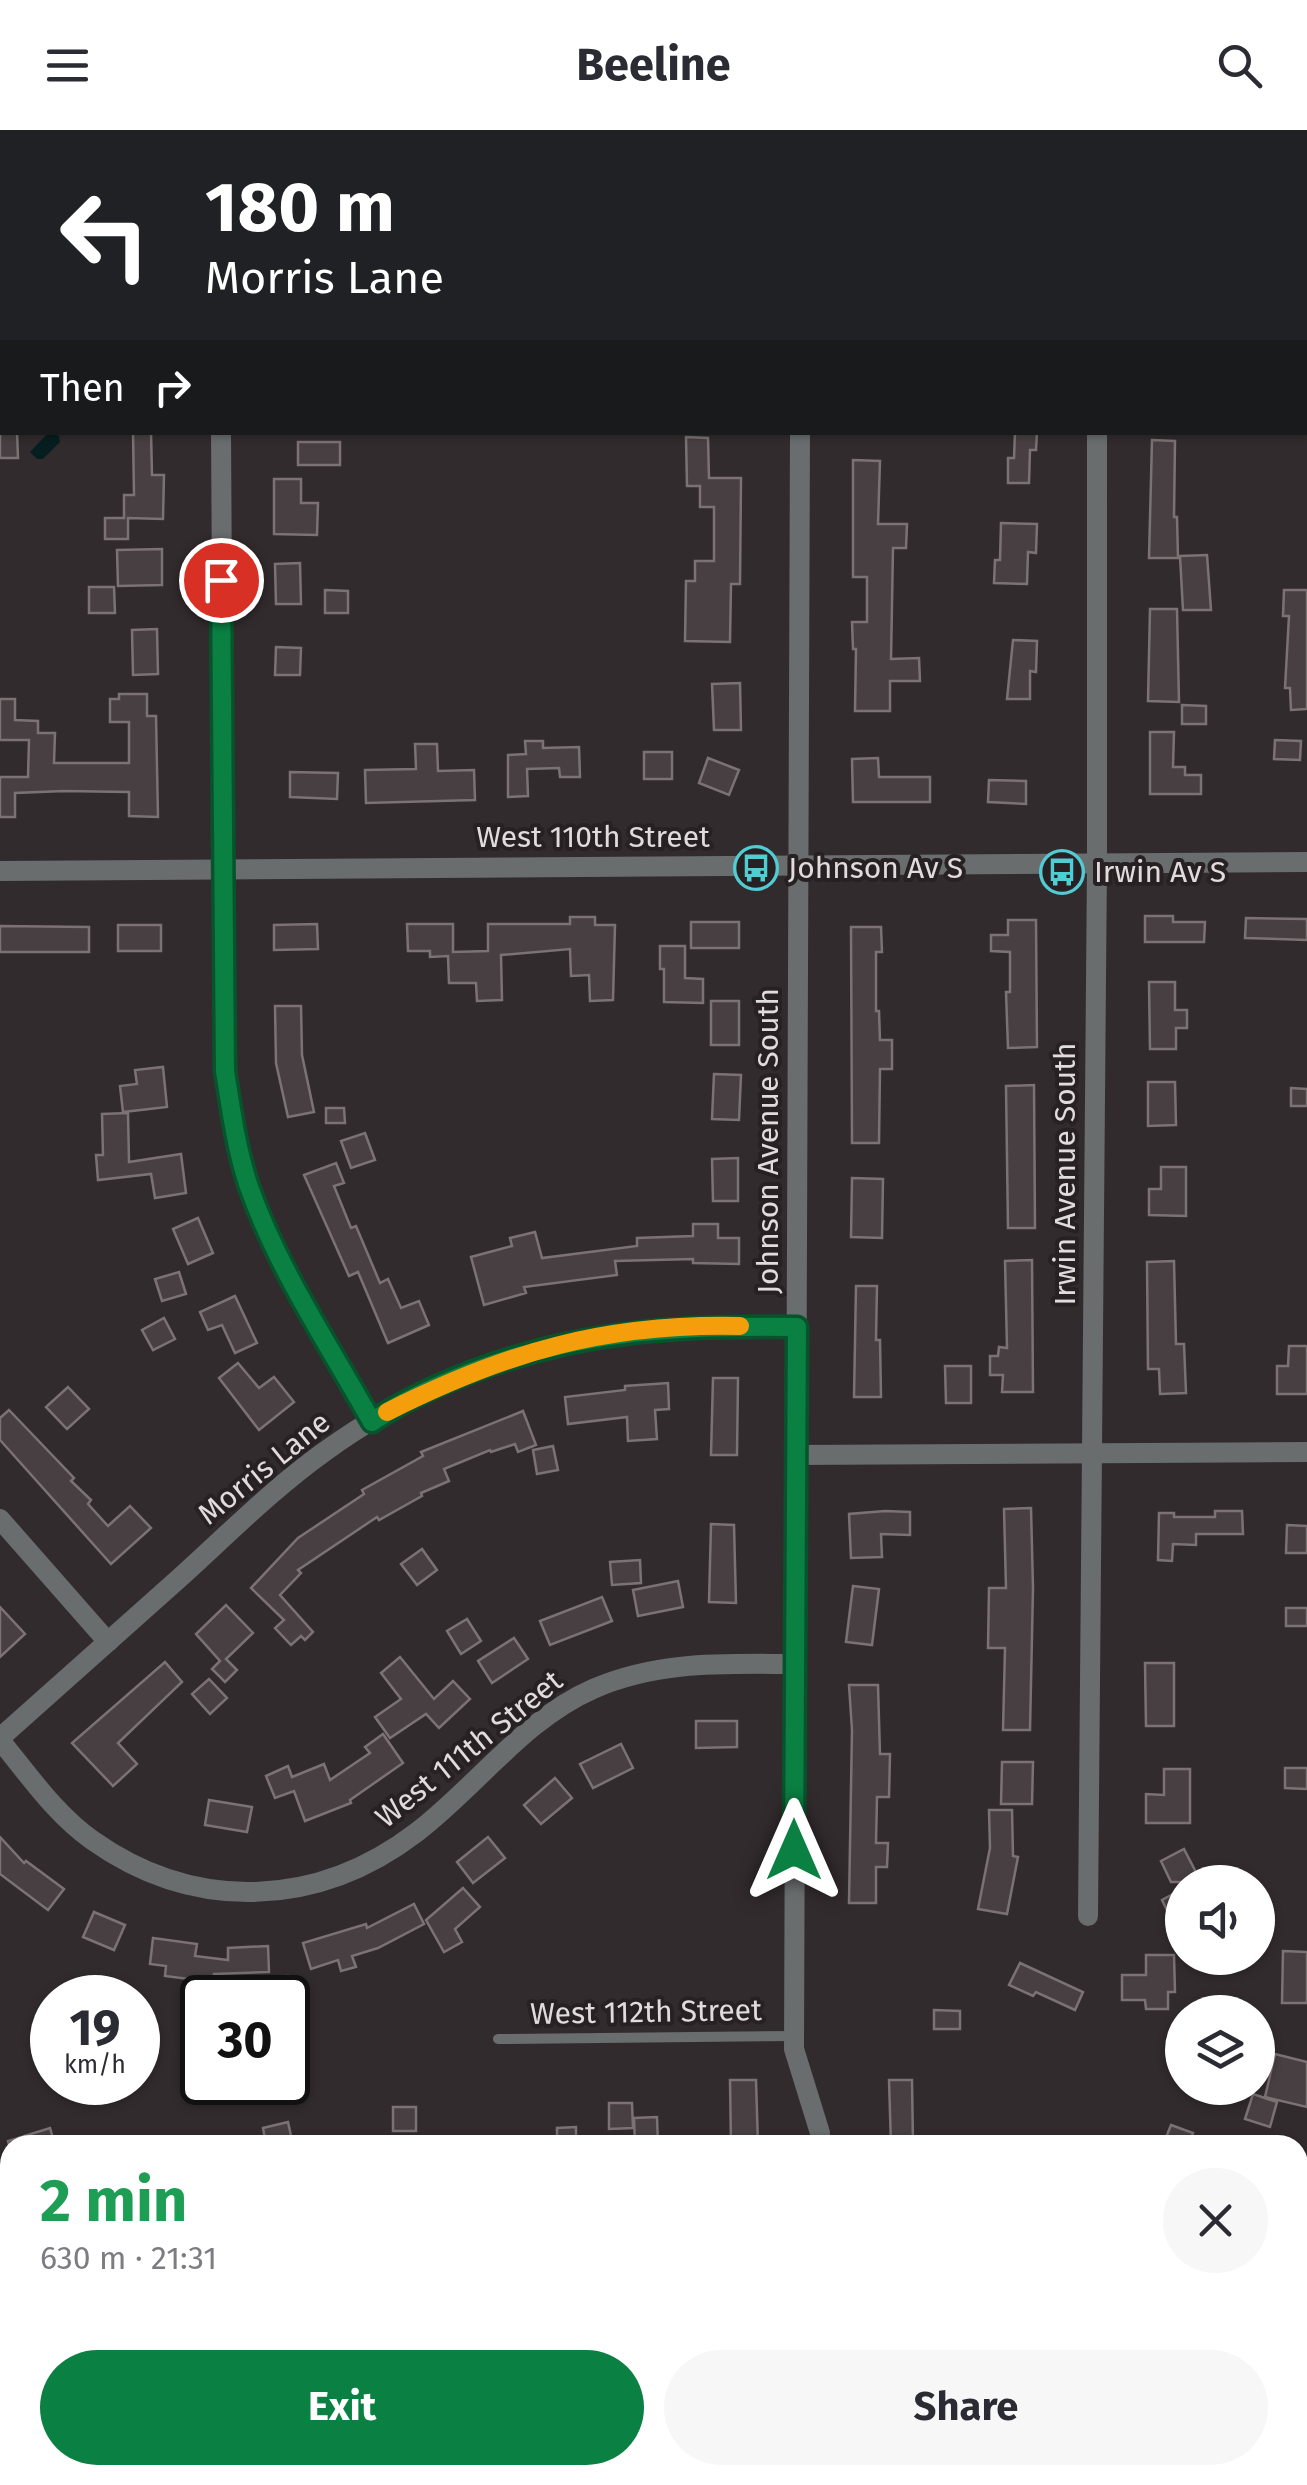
<!DOCTYPE html>
<html lang="en">
<head>
<meta charset="utf-8">
<style>
  body { margin:0; font-family:"Fira Sans",sans-serif; background:#f7f7f7; color:#2b2b33; height:100vh; display:flex; flex-direction:column; font-size:38px; white-space:nowrap }
  * { box-sizing:border-box; margin:0 }
  p { font-size:32px; color:#7c7c81 }
  .icon { flex:none; width:55px; height:55px; fill:none; stroke:currentColor; stroke-width:2; stroke-linecap:round; stroke-linejoin:round }
  .map { position:relative; flex:1; overflow:hidden }
  .panel { position:absolute; left:0px; top:2005px; width:1308px; height:350px; display:flex; flex-direction:column; background:#fff; border-radius:30px 30px 0 0; box-shadow:0 2px 8px #0004 }
  .panel>* { flex:none }
  .top-card { position:absolute; left:0px; top:0px; width:1308px; height:305px; box-shadow:0 2px 8px #0004; background:#202124; color:#fff; overflow:hidden }
  .controls { position:absolute; left:1165px; top:1735px; display:grid; gap:20px }
  .controls a { display:grid; place-items:center; width:110px; height:110px; border-radius:50%; background:#fff; box-shadow:0 2px 8px #0004; font-size:50px }
  .speed { position:absolute; left:30px; top:1845px; display:flex; gap:20px; font-size:50px; font-weight:700; text-align:center }
  .speed>* { display:grid; place-content:center; width:130px; height:130px; border-radius:50%; background:#fff; box-shadow:0 2px 8px #0004; line-height:1 }
  .speed small { font-size:25px; font-weight:400 }
  .speed .limit { border:5px solid #111; border-radius:15px; background:#fff; color:#111 }
  .pin { position:absolute; display:grid; place-items:center; width:85px; height:85px; color:#fff; margin:-42px; border:5px solid #fff; border-radius:50%; box-shadow:0 2px 10px #0007 }
  .me { position:absolute; width:110px; margin:-55px; rotate:0deg; stroke-linejoin:round; filter:drop-shadow(0 0 8px #0008) }
  .turn { display:flex; align-items:center; gap:35px; height:210px; padding:0 40px; font-size:45px }
  .turn .icon { width:130px; height:130px; stroke-width:2.5 }
  .turn b { display:block; font-size:70px; line-height:85px }
  .then { display:flex; align-items:center; height:95px; padding:0 40px; background:#0003; gap:20px; font-size:38px }
  .round { display:grid; place-items:center; flex:none; width:105px; height:105px; border-radius:52px; background:#f7f7f7 }
  .head { display:flex; align-items:center; justify-content:space-between; height:170px; padding:0 40px }
  h1 { font-size:60px; font-weight:700; line-height:75px; color:#1e9e55 }
  .button { display:flex; gap:20px; margin-top:auto; padding:20px 40px }
  .button a { flex:1; height:115px; border-radius:60px; background:#0b8043; color:#fff; font-size:40px; font-weight:700; line-height:115px; text-align:center }
  .button a+a { background:#f7f7f7; color:#2b2b33 }
  header { display:flex; justify-content:space-between; align-items:center; height:130px; padding:0 40px; background:#fff; font-size:45px; font-weight:700 }
  .map>svg:first-child { display:block }
  .water { fill:#061e1f }
  .building { fill:#473f42; stroke:#7b7274; stroke-width:2.5 }
  .lines { fill:none; stroke-linecap:round; stroke-linejoin:round }
  .service { stroke:#696d6d; stroke-width:10 }
  .minor { stroke:#696d6d; stroke-width:20 }
  .tertiary { stroke:#696d6d; stroke-width:20 }
  .route-casing { stroke:#07532c; stroke-width:25 }
  .route { stroke:#0b8043; stroke-width:18 }
  .slow { stroke:#f59e0b; stroke-width:18 }
  .labels { text-anchor:middle; dominant-baseline:central; stroke-width:8; stroke-linejoin:round; paint-order:stroke }
  .street-label { font-size:30px; fill:#e0dbdc; stroke:#282123 }
  .poi-label { font-size:30px; fill:#e0dbdc; stroke:#282123; text-anchor:start }
</style>
</head>
<body>
<header><svg class="icon" aria-label="menu" viewBox="0 0 24 24"><path d="M4 6h16M4 12h16M4 18h16"/></svg>Beeline<svg class="icon" aria-label="search" viewBox="0 0 24 24"><circle cx="10" cy="10" r="6"/><path d="M15 15l6 6"/></svg></header>
<div class="map">
<svg width="1307" height="2355" viewBox="0 0 1307 2355">
  <rect width="100%" height="100%" fill="#322b2d"/>
  <!-- water -->
  <polygon class="water" points="49,302 59,306 60,312 43,329 37,329 30,322"/>
  <!-- building -->
  <g class="building">
    <polygon points="0,302 17,302 18,328 0,328"/>
    <polygon points="133,302 151,302 152,345 164,345 163,389 128,388 128,409 105,409 105,388 124,388 124,365 134,365"/>
    <polygon points="1015,302 1037,302 1036,320 1030,320 1029,353 1008,353 1008,328 1014,328"/>
    <polygon points="686,307 708,308 709,348 741,348 740,454 731,454 730,512 685,511 686,451 695,451 695,431 714,431 714,377 700,377 700,356 687,356"/>
    <polygon points="1152,310 1175,311 1174,387 1177,387 1178,428 1149,428"/>
    <rect x="298" y="312" width="42" height="23"/>
    <polygon points="853,330 880,331 878,394 907,394 906,418 893,418 891,529 919,528 920,551 890,551 890,581 855,581 856,519 853,519 852,492 867,492 867,447 853,447"/>
    <polygon points="274,349 301,349 301,373 318,373 317,405 274,404"/>
    <polygon points="1001,393 1037,394 1036,423 1028,422 1027,454 994,453 995,430 1000,430"/>
    <polygon points="162,419 162,455 118,456 117,420"/>
    <polygon points="1207,425 1211,480 1183,480 1180,426"/>
    <polygon points="300,433 301,474 276,474 275,434"/>
    <polygon points="89,457 114,457 115,483 89,483"/>
    <polygon points="325,460 348,461 348,483 325,483"/>
    <polygon points="1284,460 1307,460 1307,579 1291,580 1290,558 1285,558 1289,486 1283,486"/>
    <polygon points="1150,479 1177,479 1179,572 1148,571"/>
    <polygon points="157,499 158,544 133,545 132,500"/>
    <polygon points="1013,510 1037,511 1036,542 1030,541 1030,569 1007,569"/>
    <polygon points="276,517 301,518 300,545 275,545"/>
    <polygon points="740,553 741,600 714,600 712,554"/>
    <polygon points="119,564 147,564 147,586 156,586 158,687 129,686 129,662 64,661 15,663 15,687 0,687 0,647 28,647 29,610 0,610 0,569 15,569 15,590 38,591 38,603 55,603 54,633 129,633 129,592 110,592 110,569 119,569"/>
    <polygon points="1182,575 1206,576 1206,594 1182,594"/>
    <polygon points="1150,602 1174,602 1173,637 1185,637 1185,645 1201,645 1201,664 1150,664"/>
    <polygon points="1275,610 1301,611 1300,630 1274,629"/>
    <polygon points="525,611 543,611 543,618 579,617 580,647 560,647 559,638 527,639 528,666 508,667 508,625 526,624"/>
    <polygon points="415,614 437,614 438,641 474,640 475,670 366,673 365,640 416,639"/>
    <rect x="644" y="622" width="28" height="27"/>
    <polygon points="708,628 739,640 729,665 699,653"/>
    <polygon points="878,628 879,647 930,647 930,672 853,672 852,629"/>
    <polygon points="290,642 338,643 337,669 290,667"/>
    <polygon points="989,650 1026,651 1026,674 988,672"/>
    <polygon points="1145,786 1173,786 1173,792 1205,792 1204,812 1145,812"/>
    <polygon points="570,787 595,787 595,795 615,795 613,870 590,871 589,845 571,846 570,819 501,825 502,870 477,871 476,853 449,853 448,826 430,827 430,821 408,821 407,794 453,794 453,822 488,821 488,794 570,794"/>
    <polygon points="1246,788 1307,789 1307,810 1245,808"/>
    <polygon points="1008,790 1036,790 1037,917 1008,918 1006,862 1010,862 1010,822 991,821 991,805 1008,805"/>
    <rect x="691" y="792" width="48" height="26"/>
    <polygon points="317,794 318,819 274,820 274,795"/>
    <rect x="118" y="795" width="43" height="26"/>
    <polygon points="0,796 89,797 89,822 0,822"/>
    <polygon points="851,797 881,797 882,822 876,822 876,881 879,881 880,910 892,910 892,939 880,939 879,1013 852,1013"/>
    <polygon points="660,816 685,816 685,848 703,849 703,873 664,872 664,839 660,839"/>
    <polygon points="1149,852 1175,852 1175,880 1187,880 1187,898 1176,898 1176,919 1150,919"/>
    <rect x="711" y="871" width="28" height="44"/>
    <polygon points="275,876 301,876 302,925 314,982 288,987 276,933"/>
    <polygon points="163,937 167,977 123,982 120,956 137,954 135,940"/>
    <polygon points="714,944 741,945 739,990 712,989"/>
    <polygon points="1148,952 1175,952 1176,995 1148,996"/>
    <polygon points="1034,955 1035,1098 1008,1098 1006,956"/>
    <polygon points="1291,958 1307,959 1307,976 1291,976"/>
    <polygon points="326,978 344,978 345,993 326,993"/>
    <polygon points="128,983 129,1032 181,1024 186,1063 155,1068 151,1044 98,1050 96,1025 103,1025 102,984"/>
    <polygon points="365,1003 375,1030 351,1038 341,1011"/>
    <polygon points="738,1028 738,1071 713,1071 712,1029"/>
    <polygon points="336,1033 344,1053 334,1056 351,1098 356,1096 380,1153 388,1149 401,1178 419,1171 429,1195 388,1213 358,1142 349,1146 304,1045"/>
    <polygon points="1161,1037 1186,1037 1186,1086 1149,1085 1149,1059 1161,1059"/>
    <polygon points="852,1048 883,1049 882,1108 851,1107"/>
    <polygon points="198,1088 213,1123 188,1134 173,1099"/>
    <polygon points="693,1094 718,1094 718,1108 739,1108 739,1134 693,1133 693,1129 615,1131 617,1145 524,1157 526,1163 484,1175 471,1127 512,1116 510,1108 535,1102 542,1128 637,1116 637,1108 693,1106"/>
    <polygon points="1032,1130 1033,1262 1002,1262 1003,1245 990,1245 990,1226 998,1226 999,1217 1007,1218 1005,1131"/>
    <polygon points="1174,1131 1176,1214 1184,1214 1186,1263 1160,1264 1159,1239 1148,1239 1147,1132"/>
    <polygon points="179,1142 186,1164 162,1171 155,1149"/>
    <polygon points="856,1156 877,1156 876,1210 880,1210 881,1267 854,1267"/>
    <polygon points="235,1166 257,1213 235,1223 222,1195 208,1200 200,1182"/>
    <polygon points="164,1188 175,1209 153,1220 142,1200"/>
    <polygon points="1289,1216 1307,1216 1307,1264 1277,1264 1277,1236 1288,1236"/>
    <polygon points="238,1233 259,1258 274,1247 294,1272 259,1300 219,1248"/>
    <polygon points="945,1236 971,1236 971,1273 946,1273"/>
    <polygon points="713,1248 738,1248 737,1325 711,1325"/>
    <polygon points="668,1253 669,1279 655,1280 657,1309 628,1311 627,1287 568,1294 565,1267 625,1260 625,1256"/>
    <polygon points="68,1257 89,1279 67,1299 46,1277"/>
    <polygon points="9,1280 74,1348 71,1351 91,1370 88,1374 108,1396 130,1376 151,1398 111,1434 0,1310 0,1288"/>
    <polygon points="523,1281 536,1315 518,1322 515,1314 491,1322 490,1320 444,1339 449,1351 421,1363 422,1366 379,1390 377,1387 298,1440 301,1443 280,1465 313,1502 305,1510 301,1506 291,1515 275,1498 284,1490 251,1458 298,1408 364,1364 362,1360 423,1326 421,1322"/>
    <polygon points="553,1316 558,1340 537,1344 533,1320"/>
    <polygon points="1031,1378 1033,1458 1030,1600 1003,1600 1005,1518 988,1518 989,1458 1006,1458 1004,1379"/>
    <polygon points="885,1381 910,1382 910,1405 881,1404 882,1427 851,1428 849,1384"/>
    <polygon points="1215,1381 1242,1381 1243,1404 1196,1404 1196,1415 1173,1414 1172,1431 1158,1430 1159,1383 1174,1383 1174,1387 1215,1387"/>
    <polygon points="711,1394 734,1395 736,1473 709,1472"/>
    <polygon points="1287,1395 1307,1396 1307,1423 1286,1423"/>
    <polygon points="422,1419 437,1440 417,1455 401,1434"/>
    <polygon points="640,1430 641,1453 612,1455 610,1432"/>
    <polygon points="678,1451 683,1477 638,1486 633,1460"/>
    <polygon points="853,1456 879,1459 872,1515 846,1512"/>
    <polygon points="602,1467 612,1491 550,1515 540,1491"/>
    <polygon points="226,1475 253,1503 226,1529 237,1540 225,1552 212,1539 220,1531 196,1504"/>
    <polygon points="0,1477 25,1504 0,1527"/>
    <rect x="1286" y="1478" width="21" height="18"/>
    <polygon points="467,1489 481,1511 461,1524 447,1501"/>
    <polygon points="514,1508 528,1529 492,1553 478,1531"/>
    <polygon points="400,1527 434,1569 453,1551 470,1569 439,1598 426,1584 390,1608 375,1587 401,1569 381,1543"/>
    <polygon points="165,1532 182,1552 118,1613 137,1634 113,1656 72,1613"/>
    <polygon points="1145,1533 1174,1533 1174,1596 1146,1596"/>
    <polygon points="209,1549 227,1568 210,1584 192,1564"/>
    <polygon points="849,1555 878,1555 880,1624 890,1624 889,1667 877,1667 876,1713 888,1713 887,1737 876,1737 876,1773 849,1773 852,1600"/>
    <polygon points="696,1591 737,1591 737,1617 696,1618"/>
    <polygon points="383,1604 403,1633 350,1670 351,1673 305,1691 294,1661 275,1668 266,1646 288,1636 292,1647 324,1634 330,1650 370,1623 365,1617"/>
    <polygon points="621,1614 633,1638 593,1658 580,1634"/>
    <polygon points="1002,1632 1033,1632 1032,1674 1001,1674"/>
    <polygon points="1285,1638 1307,1638 1307,1659 1285,1658"/>
    <polygon points="1164,1639 1190,1639 1190,1693 1146,1693 1146,1664 1164,1665"/>
    <polygon points="555,1648 572,1668 541,1694 524,1675"/>
    <polygon points="209,1670 252,1677 247,1702 205,1695"/>
    <polygon points="989,1680 1012,1680 1013,1726 1018,1727 1007,1784 978,1779 990,1718"/>
    <polygon points="0,1707 24,1733 26,1731 64,1759 48,1780 0,1744"/>
    <polygon points="488,1707 505,1728 473,1753 457,1732"/>
    <polygon points="1184,1719 1201,1752 1171,1752 1161,1731"/>
    <polygon points="463,1758 480,1777 455,1799 462,1812 444,1822 426,1790"/>
    <polygon points="1182,1759 1182,1811 1162,1770"/>
    <polygon points="414,1774 424,1794 378,1818 352,1826 356,1837 341,1841 338,1830 311,1839 303,1813 366,1794 367,1798"/>
    <polygon points="94,1782 125,1795 114,1820 83,1807"/>
    <polygon points="153,1808 197,1814 195,1826 228,1830 228,1818 268,1816 269,1842 214,1844 213,1852 165,1846 166,1836 150,1834"/>
    <polygon points="1283,1821 1307,1822 1307,1873 1282,1873"/>
    <polygon points="1146,1825 1174,1825 1175,1862 1168,1862 1168,1879 1146,1879 1145,1870 1122,1870 1122,1845 1146,1845"/>
    <polygon points="1020,1833 1083,1862 1075,1880 1036,1862 1033,1866 1009,1855"/>
    <polygon points="288,1846 289,1868 269,1868 268,1847"/>
    <polygon points="934,1880 960,1881 960,1899 934,1899"/>
    <polygon points="1275,1924 1307,1932 1307,1977 1265,1967"/>
    <polygon points="730,1950 756,1950 758,2015 731,2015"/>
    <polygon points="889,1950 912,1950 913,2015 891,2015"/>
    <polygon points="1253,1964 1277,1972 1270,1997 1245,1989"/>
    <polygon points="609,1973 632,1973 633,1998 609,1999"/>
    <rect x="393" y="1977" width="23" height="24"/>
    <polygon points="657,1987 658,2015 635,2015 634,1988"/>
    <polygon points="288,1992 293,2015 266,2015 263,1998"/>
    <polygon points="1171,1995 1193,2003 1189,2015 1163,2015"/>
    <polygon points="576,1997 576,2015 557,2015 557,1998"/>
    <polygon points="50,1998 55,2015 9,2015 8,2011"/>
  </g>
  <g class="lines">
    <!-- service -->
    <polyline class="service" points="498,1909 794,1906"/>
    <!-- minor -->
    <g class="minor">
      <polyline points="221,0 221,2"/>
      <polyline points="513,0 513,2"/>
      <polyline points="801,0 801,2"/>
      <polyline points="1097,0 1097,2"/>
      <polyline points="1305,137 1307,137"/>
      <path d="M221,302L225,941C231,979 236,1017 248,1054C276,1138 329,1215 372,1292"/>
      <polyline points="800,302 794,1919 820,2003 820,2015"/>
      <polyline points="795,1325 1307,1322"/>
      <polyline points="0,1389 108,1512"/>
      <path d="M0,1608C59,1556 117,1504 175,1452C224,1408 271,1360 324,1322C400,1267 493,1224 586,1208C656,1195 726,1196 797,1197"/>
      <path d="M0,1610C28,1644 55,1684 92,1710C195,1783 318,1778 417,1702C476,1657 524,1589 593,1559C659,1530 726,1534 795,1534"/>
      <polyline points="1088,1786 1097,734 1097,302"/>
      <polyline points="1298,2115 1307,2103"/>
      <polyline points="1298,2217 1307,2226"/>
      <polyline points="0,2290 10,2300"/>
      <polyline points="48,2345 55,2355"/>
      <polyline points="456,2345 456,2355"/>
      <polyline points="818,2355 819,2345"/>
    </g>
    <!-- tertiary -->
    <polyline class="tertiary" points="0,741 1307,732"/>
  </g>
  <g class="lines">
    <!-- route casing -->
    <g class="route-casing">
      <path id="route" d="M221,450L225,941C231,979 236,1017 248,1054C277,1138 329,1215 372,1292C403,1270 440,1254 474,1241C583,1200 683,1195 797,1197L794,1720"/>
    </g>
    <!-- route -->
    <use href="#route" class="route"/>
    <!-- slow -->
    <path class="slow" d="M387,1282C506,1222 606,1193 740,1196"/>
  </g>
  <!-- icons -->
  <defs>
    <g id="bus-ring" transform="scale(2.25)"><circle r="9.5" fill="#282123" stroke="#51ccd3" stroke-width="1.5"/><path d="M-5-6H5V4H4V6H2V4H-2V6H-4V4H-5ZM-3.5-4V0h7V-4ZM-3.5 1.2v1.5H-2V1.2ZM2 1.2v1.5H3.5V1.2Z" fill="#51ccd3"/></g>
  </defs>
  <g fill-rule="evenodd">
    <use href="#bus-ring" x="756" y="738"/>
    <use href="#bus-ring" x="1062" y="742"/>
  </g>
  <g class="labels">
    <!-- street labels -->
    <g class="street-label">
      <text x="593" y="707">West 110th Street</text>
      <text transform="translate(768 1011) rotate(-90)">Johnson Avenue South</text>
      <text transform="translate(1065 1044) rotate(-90)">Irwin Avenue South</text>
      <text transform="translate(264 1338) rotate(-39)">Morris Lane</text>
      <text transform="translate(469 1619) rotate(-39)">West 111th Street</text>
      <text transform="translate(646 1882) rotate(-1)">West 112th Street</text>
    </g>
    <!-- poi labels -->
    <g class="poi-label">
      <text x="788" y="738">Johnson Av S</text>
      <text x="1094" y="742">Irwin Av S</text>
    </g>
  </g>
</svg>
<div class="controls">
<a><svg class="icon" aria-label="sound" viewBox="0 0 24 24"><path d="M4 9h4l5-4v14l-5-4H4zM17 9q2 3 0 6"/></svg></a>
<a><svg class="icon" aria-label="layers" viewBox="0 0 24 24"><path d="M12 4l9 5-9 5-9-5zM3 14l9 5 9-5"/></svg></a>
</div>
<div class="speed"><div>19<small>km/h</small></div><div class="limit">30</div></div>
<div class="pin" style="left:221px;top:450px;background:#d93025"><svg class="icon" aria-label="arrive" viewBox="0 0 24 24"><path d="M6 21V4h12l-3 4 3 4H6"/></svg></div>
<svg class="me" style="left:794px;top:1720px" viewBox="-20 -20 40 40"><path d="M0-17L14 15 0 8-14 15z" fill="#0b8043" stroke="#fff" stroke-width="4"/></svg>
<div class="top-card">
<div class="turn"><svg class="icon" aria-label="left" viewBox="0 0 24 24"><path d="M17 20v-9H6M10 6l-5 5 5 5"/></svg><div><b>180 m</b>Morris Lane</div></div>
<div class="then">Then<svg class="icon" aria-label="right" viewBox="0 0 24 24"><path d="M7 20v-9h11M14 6l5 5-5 5"/></svg></div>
</div>
<section class="panel">
<div class="head"><div><h1>2 min</h1><p>630 m · 21:31</p></div><a class="round"><svg class="icon" aria-label="close" viewBox="0 0 24 24"><path d="M6 6l12 12M18 6L6 18"/></svg></a></div>
<div class="button"><a>Exit</a><a>Share</a></div>
</section>
</div>
</body>
</html>
